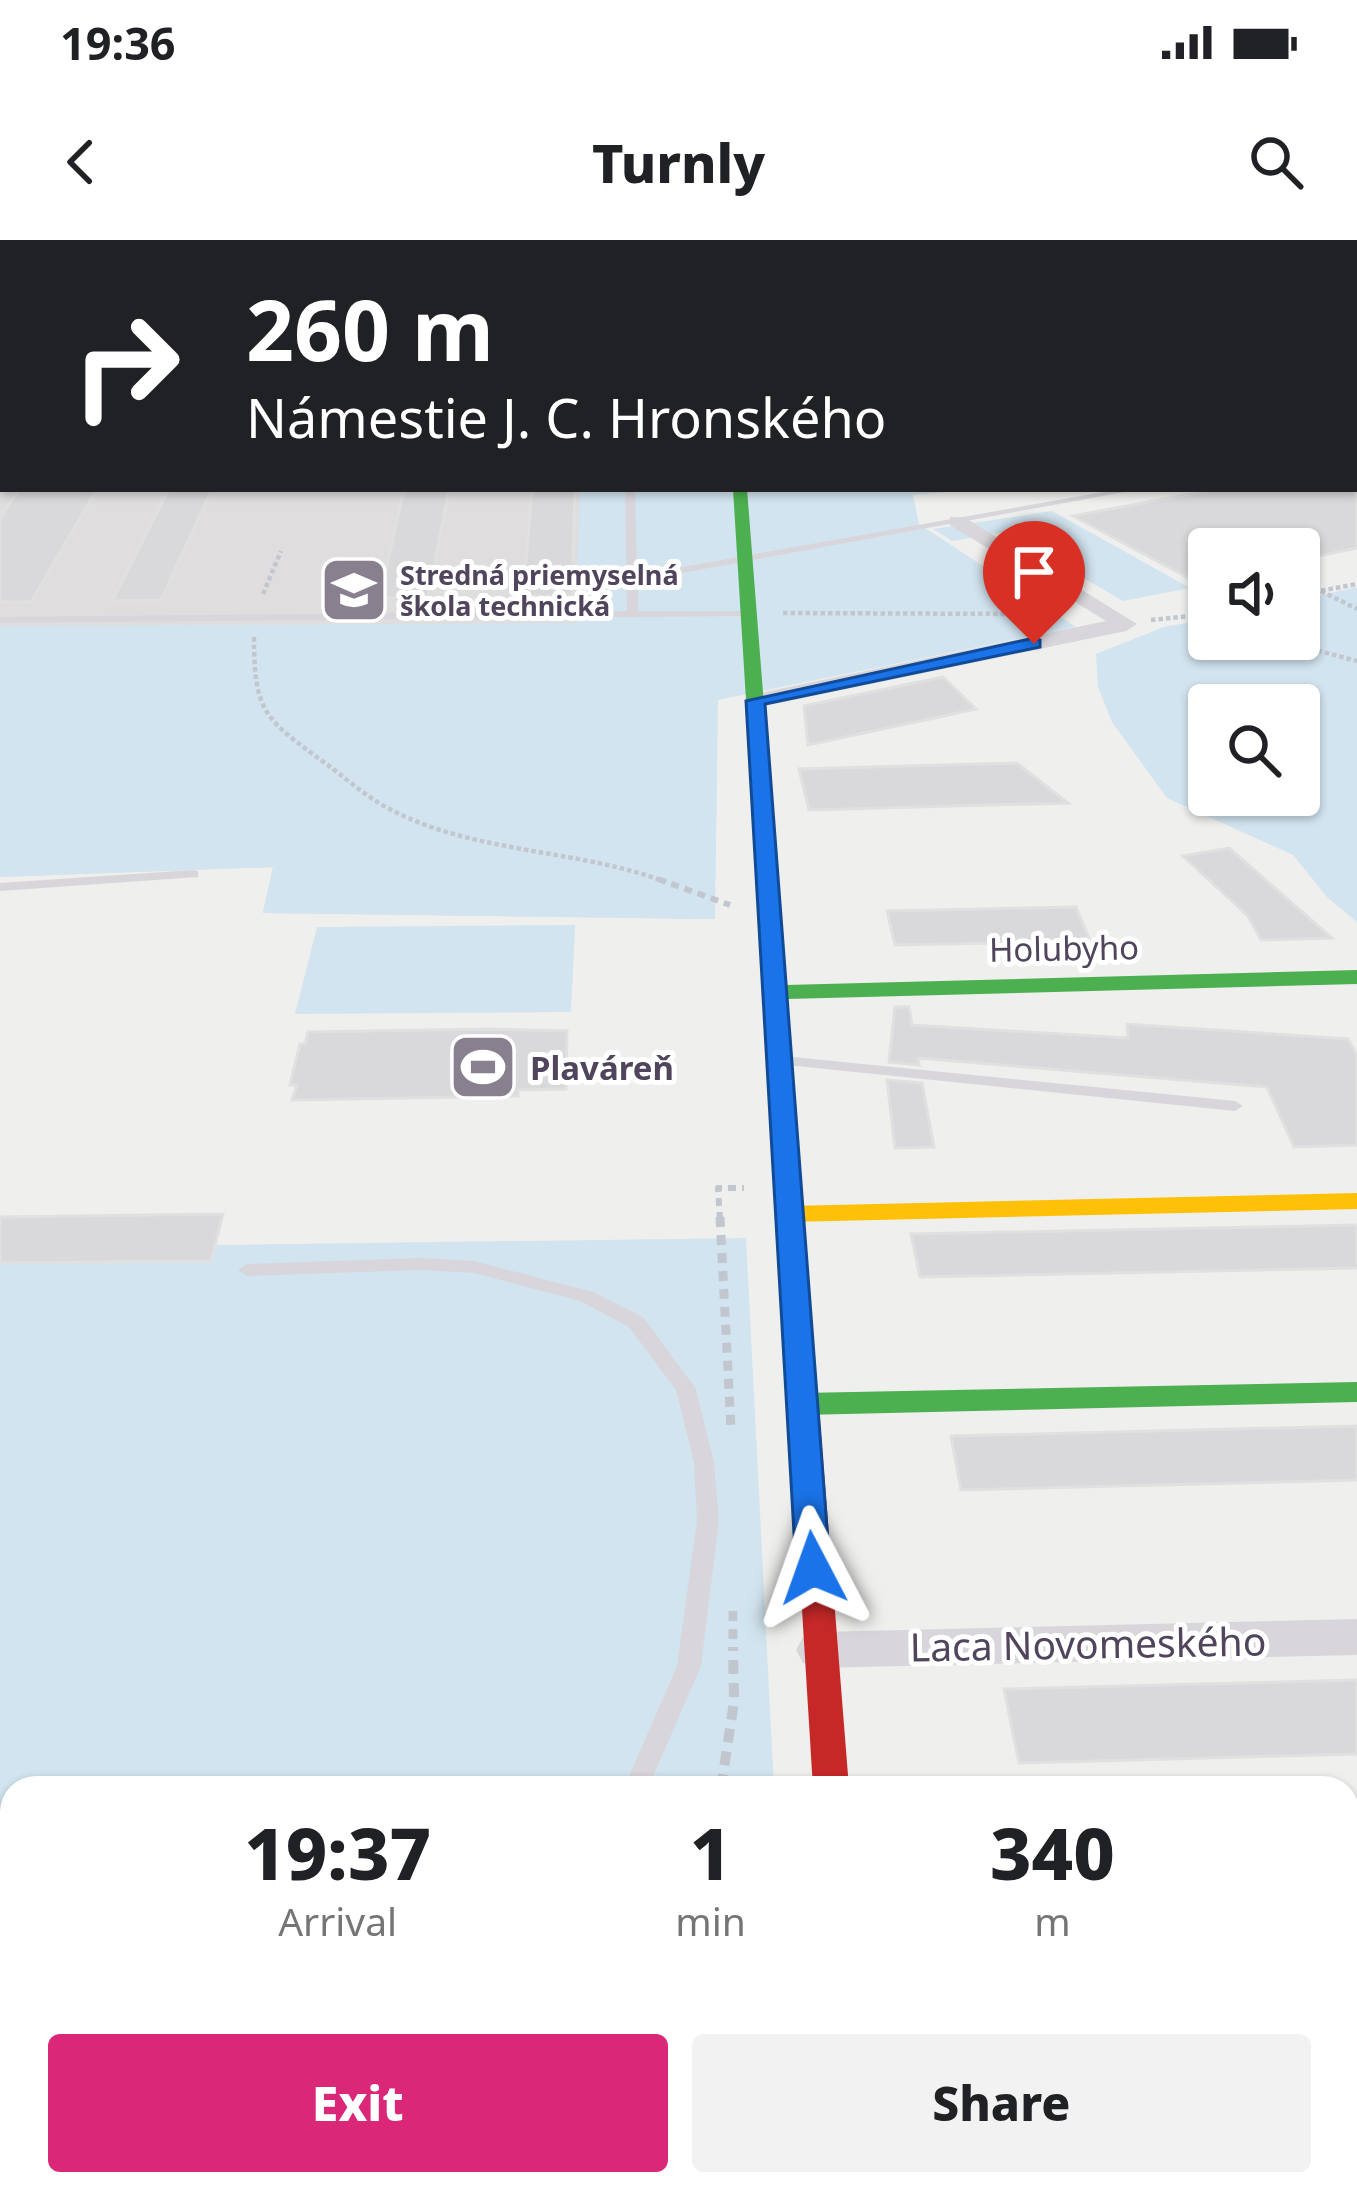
<!DOCTYPE html>
<html lang="en">
<head>
<meta charset="utf-8">
<style>
  body { margin:0; font-family:"Noto Sans",sans-serif; background:#f2f2f2; color:#202124; height:100vh; display:flex; flex-direction:column; font-size:45px; white-space:nowrap }
  * { box-sizing:border-box; margin:0 }
  p { font-size:39px; color:#757577 }
  .icon { flex:none; width:66px; height:66px; fill:none; stroke:currentColor; stroke-width:2; stroke-linecap:round; stroke-linejoin:round }
  .map { position:relative; flex:1; overflow:hidden }
  .panel { position:absolute; left:0px; top:1536px; width:1359px; height:420px; display:flex; flex-direction:column; background:#fff; border-radius:36px 36px 0 0; box-shadow:0 3px 9px #0004 }
  .panel>* { flex:none }
  .top-card { position:absolute; left:0px; top:0px; width:1359px; height:252px; box-shadow:0 3px 9px #0004; background:#202124; color:#fff; overflow:hidden }
  .controls { position:absolute; left:1188px; top:288px; display:grid; gap:24px }
  .controls a { display:grid; place-items:center; width:132px; height:132px; border-radius:12px; background:#fff; box-shadow:0 3px 9px #0004; font-size:60px }
  .pin { position:absolute; display:grid; place-items:center; width:102px; height:102px; color:#fff; margin:-123px -51px; border-radius:50% 50% 50% 0; rotate:-45deg; box-shadow:0 0 12px #0007 }
  .pin .icon { rotate:45deg }
  .me { position:absolute; width:132px; margin:-66px; rotate:356deg; stroke-linejoin:round; filter:drop-shadow(0 0 9px #0008) }
  .turn { display:flex; align-items:center; gap:42px; height:252px; padding:0 48px; font-size:54px }
  .turn .icon { width:156px; height:156px; stroke-width:2.5 }
  .turn b { display:block; font-size:84px; line-height:102px }
  .eta { display:flex; justify-content:space-evenly; align-items:center; height:204px; text-align:center }
  .eta b { font-size:72px; font-weight:800; line-height:84px }
  .button { display:flex; gap:24px; margin-top:auto; padding:24px 48px }
  .button a { flex:1; height:138px; border-radius:12px; background:#db2777; color:#fff; font-size:48px; font-weight:800; line-height:138px; text-align:center }
  .button a+a { background:#f2f2f2; color:#202124 }
  .status { display:flex; justify-content:space-between; align-items:center; height:84px; padding:0 60px; background:#fff; direction:ltr }
  .status svg { height:33px; fill:currentColor }
  header { display:flex; justify-content:space-between; align-items:center; height:156px; padding:0 48px; background:#fff; font-size:54px; font-weight:800 }
  .map>svg:first-child { display:block }
  .education { fill:#dfddde }
  .green { fill:#d2e4ef; fill-rule:evenodd }
  .building { fill:#d9d8da; stroke:#e1e0e1; stroke-width:3 }
  .lines { fill:none; stroke-linecap:round; stroke-linejoin:round }
  .path-far4 { stroke:#c2c6cf; stroke-width:3; stroke-dasharray:4.5 3; stroke-linecap:butt }
  .path-far3 { stroke:#c2c6cf; stroke-width:4.5; stroke-dasharray:4.5 3; stroke-linecap:butt }
  .path-far2 { stroke:#c2c6cf; stroke-width:6; stroke-dasharray:8 6; stroke-linecap:butt }
  .path-far1 { stroke:#c2c6cf; stroke-width:9; stroke-dasharray:10 8; stroke-linecap:butt }
  .path { stroke:#c2c6cf; stroke-width:10; stroke-dasharray:14 9; stroke-linecap:butt }
  .lane { fill:#d8d6db; fill-rule:evenodd }
  .street { fill:#d8d6db; fill-rule:evenodd }
  .fast { fill:#4caf50; fill-rule:evenodd }
  .slow { fill:#ffc107; fill-rule:evenodd }
  .jam { fill:#c62828; fill-rule:evenodd }
  .route { fill:#1a73e8; stroke:#114b97; stroke-width:3 }
  .labels { text-anchor:middle; dominant-baseline:central; stroke-width:10; stroke-linejoin:round; paint-order:stroke }
  .far-poi-label { font-size:27px; font-weight:bold; fill:#50455c; stroke:#fff; text-anchor:start }
  .street-label { font-size:33px; fill:#50455c; stroke:#fff }
  .poi-label { font-size:33px; font-weight:bold; fill:#50455c; stroke:#fff; text-anchor:start }
  .near-street-label { font-size:39px; fill:#50455c; stroke:#fff }
</style>
</head>
<body>
<div class="status"><b>19:36</b><svg viewBox="0 0 49 12"><path d="M0 12V9h3v3zM5 12V6h3v6zM10 12V3h3v9zM15 12V0h3v12zM26 1h20v11H26zM47 4h2v5h-2z"/></svg></div>
<header><svg class="icon" aria-label="back" viewBox="0 0 24 24"><path d="M15 5l-7 7 7 7"/></svg>Turnly<svg class="icon" aria-label="search" viewBox="0 0 24 24"><circle cx="10" cy="10" r="6"/><path d="M15 15l6 6"/></svg></header>
<div class="map">
<svg width="1357" height="1956" viewBox="0 0 1357 1956">
  <rect width="100%" height="100%" fill="#efefee"/>
  <!-- education -->
  <polygon class="education" points="0,67 3,249 711,249 705,450 715,679 263,673 273,627 0,637"/>
  <!-- green -->
  <g class="green">
    <polygon points="580,249 979,249 913,255 919,284 1076,387 718,460 715,679 263,673 273,627 0,637 0,386 575,383"/>
    <polygon points="1052,271 1190,348 1123,361 1005,292 952,301 933,289"/>
    <path d="M1357,347V682L1328,658L1293,615L1167,558L1112,482L1098,447L1096,414L1164,387L1209,379V399H1299V360ZM1209,465H1299V555H1209Z"/>
    <polygon points="575,685 571,772 295,774 317,687"/>
    <polygon points="746,998 774,1548 12,1548 12,1831 0,1831 0,1023 211,1021 215,1005"/>
  </g>
  <!-- building -->
  <g class="building">
    <polygon points="97,249 31,362 0,362 0,278 18,251"/>
    <polygon points="169,249 212,249 161,360 112,361"/>
    <polygon points="404,249 449,249 428,357 380,358"/>
    <polygon points="532,249 575,249 572,356 523,356"/>
    <polygon points="1218,249 1357,249 1357,308 1299,320 1299,309 1209,309 1209,349 1073,276"/>
    <polygon points="943,437 976,469 808,505 804,466"/>
    <polygon points="1017,523 1068,563 809,570 799,529"/>
    <polygon points="1229,608 1332,698 1261,700 1248,676 1183,616"/>
    <polygon points="1076,667 1090,701 895,705 887,671"/>
    <polygon points="895,767 909,767 912,785 1128,798 1127,784 1348,799 1357,815 1357,905 1294,907 1267,847 918,818 919,825 889,822"/>
    <polygon points="490,789 567,791 566,849 518,850 518,856 292,860 297,845 290,845 300,804 305,804 308,792"/>
    <polygon points="887,840 922,843 934,907 895,908"/>
    <polygon points="223,974 211,1021 0,1023 0,977"/>
    <polygon points="1357,985 1357,1028 920,1037 911,994"/>
    <polygon points="1357,1186 1357,1240 961,1250 951,1196"/>
    <polygon points="1357,1440 1357,1514 1019,1523 1004,1449"/>
  </g>
  <g class="lines">
    <!-- path-far4 -->
    <polyline class="path-far4" points="640,3 671,0"/>
    <!-- path-far3 -->
    <g class="path-far3">
      <polyline points="1321,351 1357,369"/>
      <polyline points="263,354 281,311"/>
      <polyline points="1299,355 1357,344"/>
      <polyline points="783,373 1020,374"/>
      <polyline points="1151,380 1209,374"/>
      <polyline points="1190,381 1209,385"/>
      <path d="M254,397C254,473 265,479 325,523C344,537 363,554 384,566C469,614 576,608 666,642"/>
      <polyline points="1274,399 1357,421"/>
    </g>
    <!-- path-far2 -->
    <g class="path-far2">
      <polyline points="658,639 730,665"/>
      <polyline points="720,980 718,948 744,948"/>
    </g>
    <!-- path-far1 -->
    <g class="path-far1">
      <polyline points="720,977 731,1188"/>
      <polyline points="733,1371 733,1410"/>
    </g>
    <!-- path -->
    <g class="path">
      <polyline points="721,1548 734,1462 733,1407"/>
      <polyline points="452,1956 468,1944"/>
    </g>
    <!-- lane -->
    <g class="lane">
      <polygon points="1357,206 1357,213 1356,213 1356,206"/>
      <rect x="0" y="222" width="3" height="6"/>
      <polygon points="625,249 635,249 637,335 1120,249 1141,249 638,341 638,371 751,371 751,375 747,376 0,383 0,377 627,371"/>
      <polygon points="193,630 198,631 198,637 0,651 0,643"/>
      <polygon points="783,816 1235,861 1243,866 1235,871 777,824 775,821 777,818"/>
      <polygon points="421,1018 474,1021 593,1052 643,1077 696,1149 714,1223 719,1281 701,1426 648,1548 624,1548 677,1426 697,1281 694,1223 676,1150 629,1087 580,1061 474,1033 421,1030 247,1036 238,1030 247,1024"/>
      <polygon points="365,1944 394,1944 389,1956 359,1956"/>
    </g>
    <!-- street -->
    <g class="street">
      <polygon points="950,277 964,277 1137,384 1126,391 755,468 746,466 746,456 755,454 1106,381 950,285"/>
      <polygon points="1357,1379 1357,1415 819,1428 803,1423 796,1410 803,1397 819,1392"/>
      <polygon points="1357,1691 1357,1739 1347,1740 1347,1692"/>
      <polygon points="830,1944 888,1944 889,1956 831,1956"/>
    </g>
    <!-- fast -->
    <g class="fast">
      <polygon points="733,249 747,249 786,745 1357,730 1357,744 787,759 813,1093 799,1103 785,1093"/>
      <polygon points="1357,1142 1357,1162 802,1175 791,1172 787,1164 791,1156 802,1153"/>
    </g>
    <!-- slow -->
    <polygon class="slow" points="1357,953 1357,969 789,982 776,974 789,966"/>
    <!-- jam -->
    <polygon class="jam" points="799,1083 813,1093 849,1548 813,1548 785,1093"/>
  </g>
  <!-- route -->
  <polygon class="route" points="1034,398 1040,400 1040,407 765,464 830,1328 825,1337 813,1341 801,1337 796,1328 746,461"/>
  <!-- icons -->
  <defs>
    <g id="school-square" transform="scale(3.45)"><rect x="-9" y="-9" width="18" height="18" rx="4" fill="#88808f" stroke="#fff"/><path d="M0-5L7-2L0 1L-7-2ZM-4 1L0 2.5L4 1V4Q0 6-4 4Z" fill="#fff"/></g>
    <g id="stadium-square" transform="scale(3.45)"><rect x="-9" y="-9" width="18" height="18" rx="4" fill="#88808f" stroke="#fff"/><path d="M0-5a6.5 5 0 1 0 0 10a6.5 5 0 1 0 0-10ZM-3.5-1.8h7v3.6h-7Z" fill="#fff"/></g>
  </defs>
  <g fill-rule="evenodd">
    <use href="#school-square" x="354" y="350"/>
    <use href="#stadium-square" x="483" y="827"/>
  </g>
  <g class="labels">
    <!-- far-poi labels -->
    <g class="far-poi-label">
      <text x="400" y="334">Stredná priemyselná<tspan x="400" dy="31">škola technická</tspan></text>
    </g>
    <!-- street labels -->
    <g class="street-label">
      <text transform="translate(1064 708) rotate(-1)">Holubyho</text>
    </g>
    <!-- poi labels -->
    <g class="poi-label">
      <text x="530" y="827">Plaváreň</text>
    </g>
    <!-- near-street labels -->
    <g class="near-street-label">
      <text transform="translate(1088 1403) rotate(-1)">Laca Novomeského</text>
    </g>
  </g>
</svg>
<div class="controls">
<a><svg class="icon" aria-label="sound" viewBox="0 0 24 24"><path d="M4 9h4l5-4v14l-5-4H4zM17 9q2 3 0 6"/></svg></a>
<a><svg class="icon" aria-label="search" viewBox="0 0 24 24"><circle cx="10" cy="10" r="6"/><path d="M15 15l6 6"/></svg></a>
</div>
<div class="pin" style="left:1034px;top:404px;background:#d93025"><svg class="icon" aria-label="arrive" viewBox="0 0 24 24"><path d="M6 21V4h12l-3 4 3 4H6"/></svg></div>
<svg class="me" style="left:813px;top:1328px" viewBox="-20 -20 40 40"><path d="M0-17L14 15 0 8-14 15z" fill="#1a73e8" stroke="#fff" stroke-width="4"/></svg>
<div class="top-card">
<div class="turn"><svg class="icon" aria-label="right" viewBox="0 0 24 24"><path d="M7 20v-9h11M14 6l5 5-5 5"/></svg><div><b>260 m</b>Námestie J. C. Hronského</div></div>
</div>
<section class="panel">
<div class="eta">
<div><b>19:37</b><p>Arrival</p></div>
<div><b>1</b><p>min</p></div>
<div><b>340</b><p>m</p></div>
</div>
<div class="button"><a>Exit</a><a>Share</a></div>
</section>
</div>
</body>
</html>
